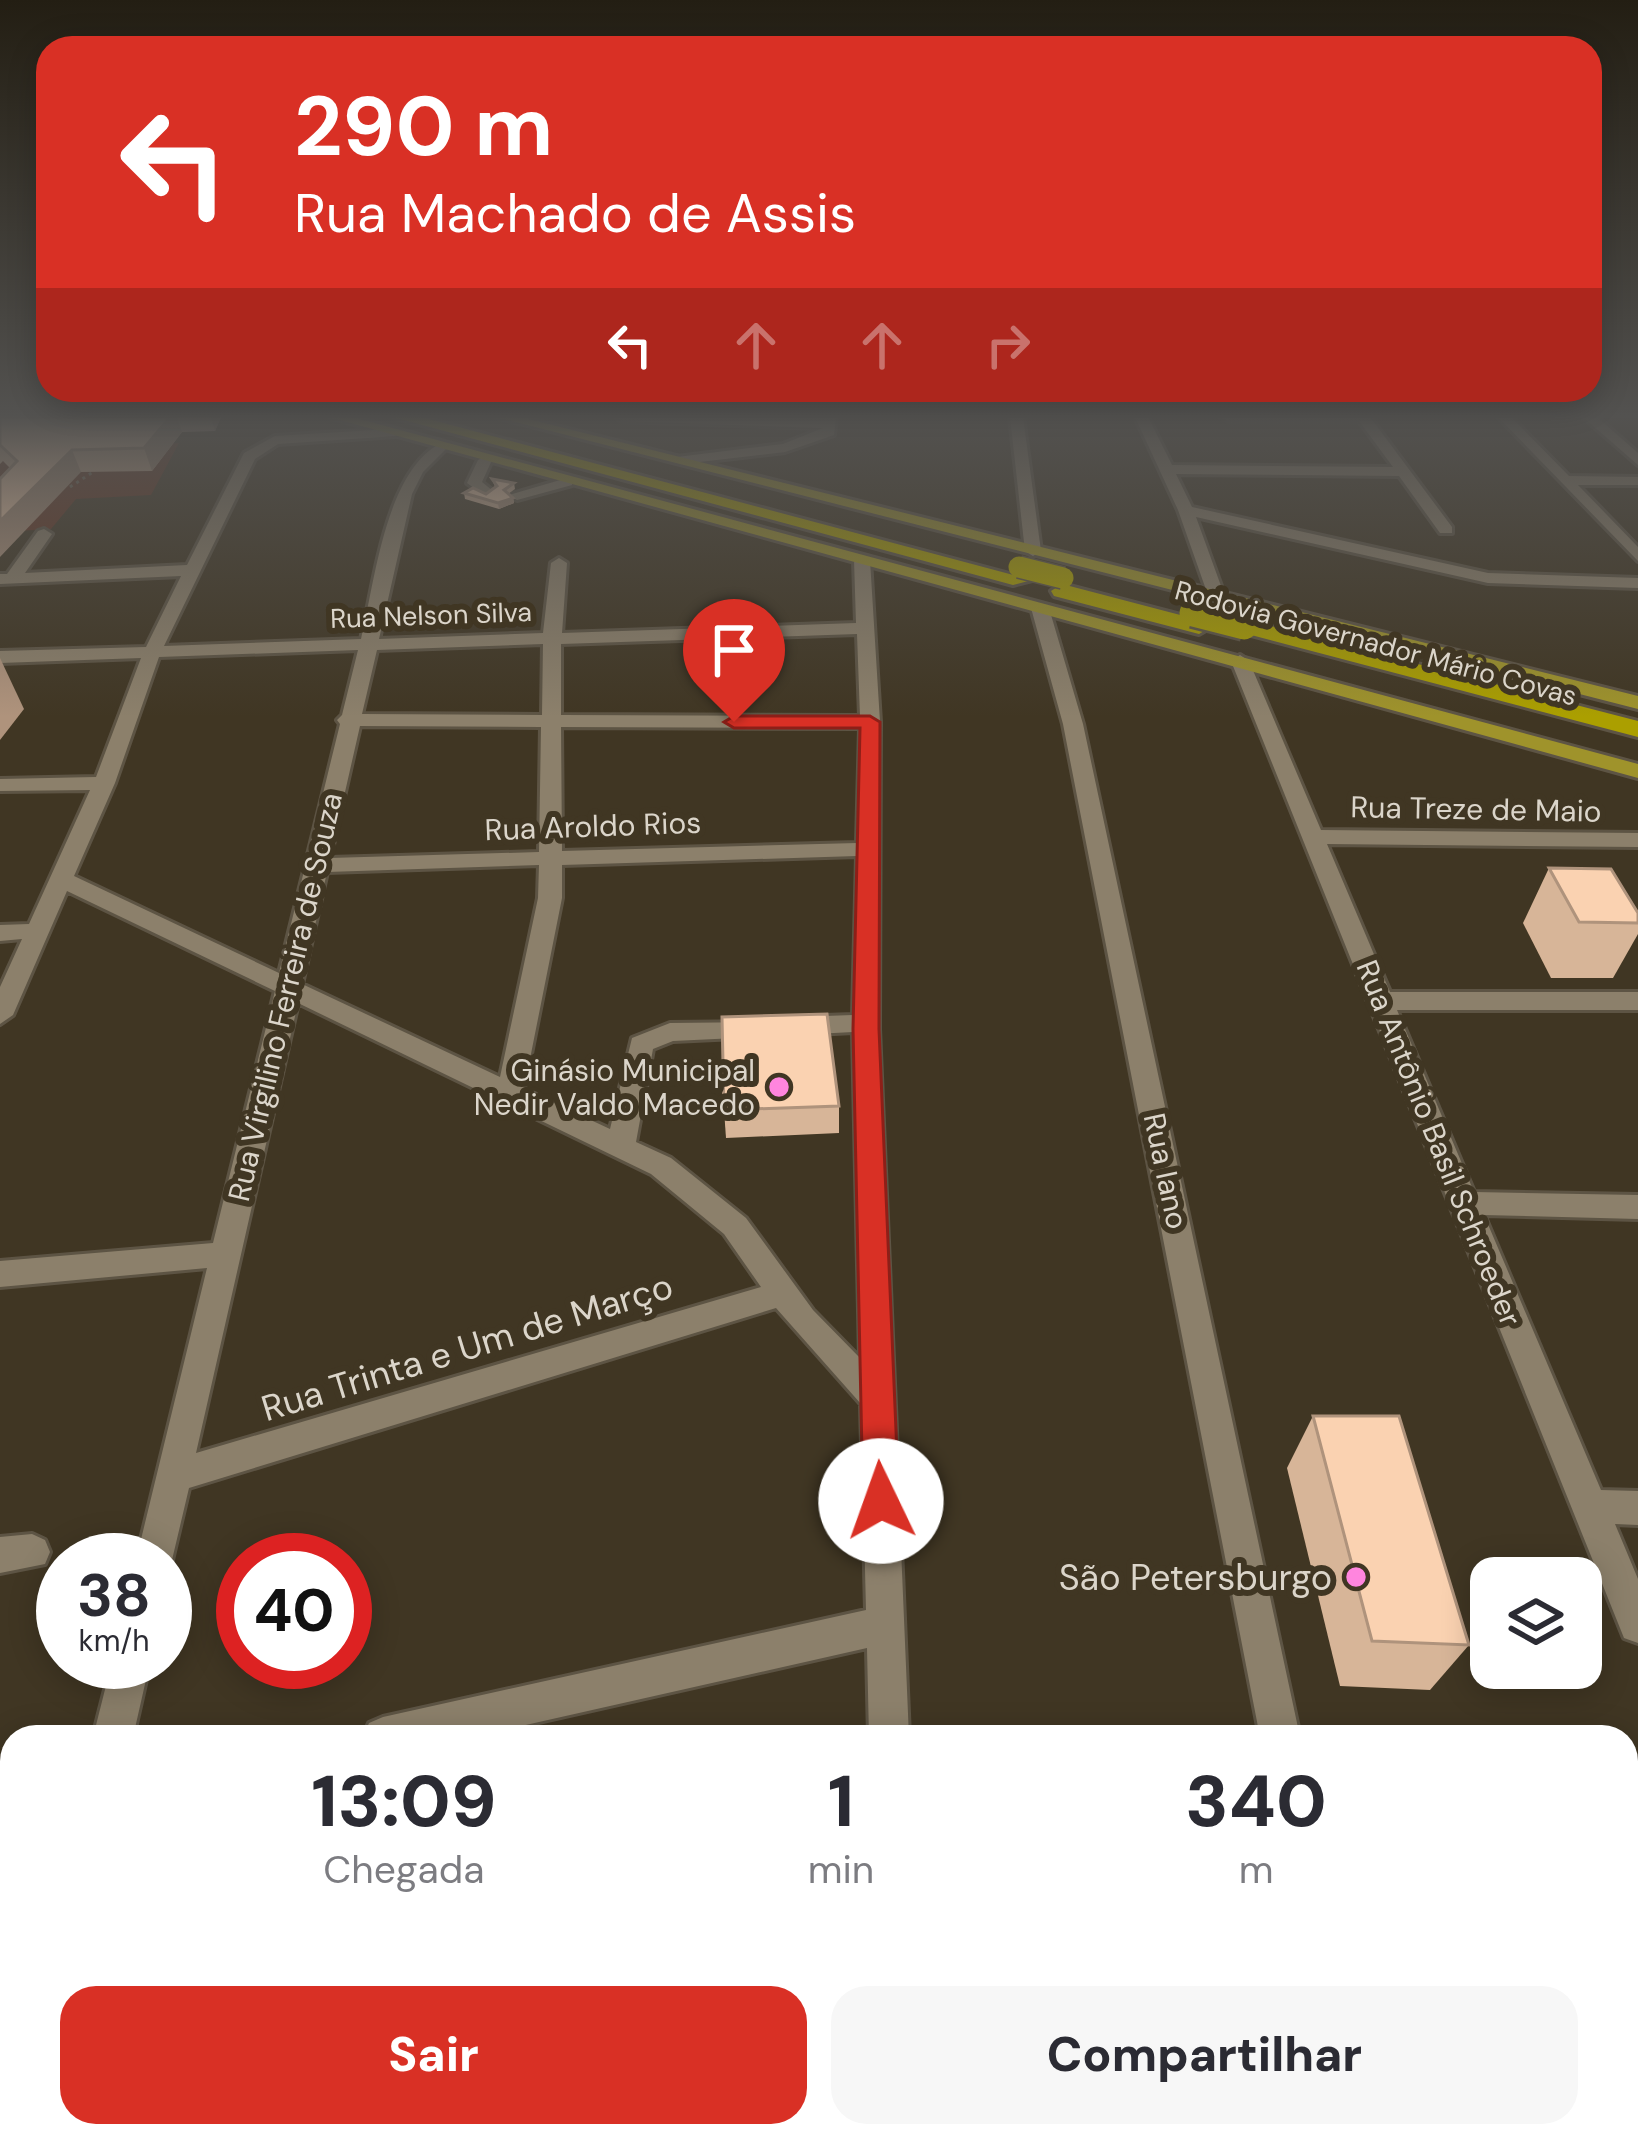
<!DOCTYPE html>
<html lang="pt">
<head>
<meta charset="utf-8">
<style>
  body { margin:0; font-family:"DM Sans",sans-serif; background:#f7f7f7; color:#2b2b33; height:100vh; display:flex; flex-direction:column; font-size:45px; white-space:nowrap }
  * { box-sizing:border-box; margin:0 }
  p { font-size:39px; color:#7c7c81 }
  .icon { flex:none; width:66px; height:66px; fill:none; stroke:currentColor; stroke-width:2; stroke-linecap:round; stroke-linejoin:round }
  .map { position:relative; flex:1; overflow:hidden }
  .side { position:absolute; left:0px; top:1725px; width:1638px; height:423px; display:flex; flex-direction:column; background:#fff; border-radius:36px 36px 0 0; box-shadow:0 6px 30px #0003 }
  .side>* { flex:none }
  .hud { position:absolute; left:36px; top:36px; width:1566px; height:366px; border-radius:36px; box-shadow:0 6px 30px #0003; background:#d93025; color:#fff; overflow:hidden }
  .buttons { position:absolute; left:1470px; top:1557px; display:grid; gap:24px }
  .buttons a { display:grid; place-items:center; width:132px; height:132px; border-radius:24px; background:#fff; box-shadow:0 6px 30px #0003; font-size:60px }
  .speed { position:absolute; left:36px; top:1533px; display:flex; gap:24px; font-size:60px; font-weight:700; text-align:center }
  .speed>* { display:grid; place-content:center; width:156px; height:156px; border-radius:50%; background:#fff; box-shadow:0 6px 30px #0003; line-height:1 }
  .speed small { font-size:30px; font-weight:400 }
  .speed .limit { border:18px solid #d22; background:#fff; color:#111 }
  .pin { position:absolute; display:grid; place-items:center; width:102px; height:102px; color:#fff; margin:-123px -51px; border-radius:50% 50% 50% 0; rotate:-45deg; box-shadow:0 0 12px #0007 }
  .pin .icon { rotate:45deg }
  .me { position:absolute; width:132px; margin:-66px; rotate:357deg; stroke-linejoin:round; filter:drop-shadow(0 0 9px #0008) }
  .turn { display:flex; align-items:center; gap:42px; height:252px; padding:0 60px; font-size:54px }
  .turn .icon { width:156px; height:156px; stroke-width:2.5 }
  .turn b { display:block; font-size:84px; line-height:102px }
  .lanes { display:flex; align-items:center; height:114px; padding:0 60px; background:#0003; justify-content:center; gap:60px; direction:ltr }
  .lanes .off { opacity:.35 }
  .eta { display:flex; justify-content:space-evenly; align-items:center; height:204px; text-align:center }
  .eta b { font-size:72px; font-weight:800; line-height:84px }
  .action { display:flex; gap:24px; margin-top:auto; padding:24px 60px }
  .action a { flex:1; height:138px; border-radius:36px; background:#d93025; color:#fff; font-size:48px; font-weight:800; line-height:138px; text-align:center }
  .action a+a { background:#f7f7f7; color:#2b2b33 }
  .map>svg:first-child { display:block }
  .green { fill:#673522 }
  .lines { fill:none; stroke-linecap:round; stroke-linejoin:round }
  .minor-casing { stroke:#5d5444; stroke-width:6 }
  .major-casing { stroke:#5d5444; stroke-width:6 }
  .highway-casing { stroke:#5d5444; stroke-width:6 }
  .path { stroke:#786f5f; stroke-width:3; stroke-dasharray:3 4.5; stroke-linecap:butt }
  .minor { fill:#8c806b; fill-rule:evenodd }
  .major { fill:#9f932b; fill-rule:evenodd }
  .highway { fill:#ab9f00; fill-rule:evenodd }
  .highway-bridge-far1-casing { stroke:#5d5444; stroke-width:24; stroke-linecap:butt }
  .highway-bridge-casing { stroke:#5d5444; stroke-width:32; stroke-linecap:butt }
  .highway-bridge-far1 { stroke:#ab9f00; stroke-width:21 }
  .highway-bridge { stroke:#ab9f00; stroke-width:27 }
  .wall { fill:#d7b598 }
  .shaded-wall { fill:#af937c }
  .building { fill:#fad2b1; stroke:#af937c; stroke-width:3 }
  .route { fill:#d93025; stroke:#8d1f18; stroke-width:3 }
  .poi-dot { fill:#ff85de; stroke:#403623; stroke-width:4.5 }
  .labels { text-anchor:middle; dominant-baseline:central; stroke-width:12; stroke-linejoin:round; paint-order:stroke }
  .far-street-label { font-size:27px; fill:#dbd5ca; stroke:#403623 }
  .street-label { font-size:30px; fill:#dbd5ca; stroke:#403623 }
  .poi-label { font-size:30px; fill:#dbd5ca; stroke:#403623; text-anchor:end }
  .near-street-label { font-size:36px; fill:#dbd5ca; stroke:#403623 }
  .near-poi-label { font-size:36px; fill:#dbd5ca; stroke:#403623; text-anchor:end }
</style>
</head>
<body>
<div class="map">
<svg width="1638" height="2147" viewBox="0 0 1638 2147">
  <rect width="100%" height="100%" fill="#403623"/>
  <!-- green -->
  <polygon class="green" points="179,443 151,495 76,499 51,529 0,532 0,450"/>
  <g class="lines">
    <!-- minor casing -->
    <g class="minor-casing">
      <g id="minor">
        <polygon points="615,417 836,417 834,435 785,452 682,464 675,460 677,457 783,444 823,428 622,421"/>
        <polygon points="1010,417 1023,417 1041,551 1033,556 1025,551"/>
        <polygon points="1135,417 1148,417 1172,465 1393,467 1359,421 1228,421 1221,417 1370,417 1452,527 1452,533 1440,533 1399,476 1176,474 1192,507 1488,573 1638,578 1638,588 1488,583 1196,517 1225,597 1210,601 1178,510"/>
        <polygon points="1498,417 1511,417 1569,476 1638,477 1638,485 1578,485 1638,547 1638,561"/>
        <polygon points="1583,417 1597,417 1638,453 1638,465"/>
        <path d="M391,429L396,436L278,444L255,459L164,646L361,639C375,582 385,472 441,443L448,447L423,472L412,494L379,639L543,633L551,563L559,558L567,563L562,633L856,623L854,560L862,555L870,560L880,722L879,1029L909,1737H869L867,1648L472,1737H363L369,1723L383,1717L866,1610L861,1404L776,1308L189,1488L172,1560L165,1573V1560H136L207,1268L0,1287V1261L213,1243L275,991L67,891L13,1015L0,1024V987L22,939L0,941V925L29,924L90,790L0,791V779L96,777L141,658L0,663V651L146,647L181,576L0,584V574H7L38,531L44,529L52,534L25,573L187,565L244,453L275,436ZM857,634L860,716L561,715V644ZM543,644L542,715L362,714L377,650ZM358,650L342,715L337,720L340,724L279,973L74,876L115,783L159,657ZM360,726L541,727L539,852L330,858ZM561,727L860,728L857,843L562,851ZM857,856L853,1015L796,1017L783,1026L796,1035L853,1032L860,1358L813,1310L746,1218L671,1158L636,1142L653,1049L673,1041L757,1037L766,1034L770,1028L766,1022L670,1023L632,1038L610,1129L524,1089L562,898V865ZM539,865L538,898L500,1077L302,984L327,872ZM298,1003L651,1174L724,1234L761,1287L196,1453Z"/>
        <polygon points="485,456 492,460 482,482 493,491 485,496 467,483 478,460"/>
        <polygon points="567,478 572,479 572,485 517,500 509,495"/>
        <polygon points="1034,604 1049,608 1083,724 1300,1737 1260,1737 1063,724 1031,608"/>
        <polygon points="1240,655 1249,661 1321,830 1638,833 1638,847 1327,844 1390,992 1638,992 1638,1010 1397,1010 1474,1192 1638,1195 1638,1219 1484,1215 1601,1490 1638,1491 1638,1525 1615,1524 1638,1579 1638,1643 1624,1638 1231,661"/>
        <polygon points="32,1534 45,1540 50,1552 45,1564 0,1573 0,1537"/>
        <polygon points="112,1662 150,1662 133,1737 93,1737"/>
        <polygon points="12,2115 12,2136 44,2136 41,2147 0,2147 0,2126"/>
        <rect x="874" y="2136" width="48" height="11"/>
        <polygon points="1335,2136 1383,2136 1385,2147 1337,2147"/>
      </g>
    </g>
    <!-- major casing -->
    <g class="major-casing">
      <g id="major">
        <polygon points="329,417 352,417 1638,764 1638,778"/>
        <polygon points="496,417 520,417 1638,696 1638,709"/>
      </g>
    </g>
    <!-- highway casing -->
    <g class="highway-casing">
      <g id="highway">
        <polygon points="393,417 421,417 1032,580 1013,585"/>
        <polygon points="1062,584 1207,622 1211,627 1199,634 1054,596 1051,591"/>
        <polygon points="1244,619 1638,721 1638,737 1236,631 1236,621"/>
      </g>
    </g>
    <!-- path -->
    <polyline class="path" points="70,487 93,472"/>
    <!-- minor -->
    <use href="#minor" class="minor"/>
    <!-- major -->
    <use href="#major" class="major"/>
    <!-- highway -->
    <use href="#highway" class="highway"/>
    <!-- highway-bridge-far1 casing -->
    <g class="highway-bridge-far1-casing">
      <polyline id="highway-bridge-far1" points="1019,567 1063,578"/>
    </g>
    <!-- highway-bridge casing -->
    <g class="highway-bridge-casing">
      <polyline id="highway-bridge" points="1193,613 1244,626"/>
    </g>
    <!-- highway-bridge-far1 -->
    <use href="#highway-bridge-far1" class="highway-bridge-far1"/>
    <!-- highway-bridge -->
    <use href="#highway-bridge" class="highway-bridge"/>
  </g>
  <!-- wall -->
  <g class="wall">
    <polygon points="0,417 221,417 215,431 182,432 152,471 81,472 10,468 3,461 0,464"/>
    <polygon points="492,479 514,483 515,489 508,494 513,498 514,503 499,509 465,499 464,493 486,494 495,487"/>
    <polygon points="1549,868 1638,913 1638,934 1613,978 1551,978 1523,923"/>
    <polygon points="839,1106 839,1133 726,1138 724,1110"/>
    <polygon points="1313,1416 1469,1645 1430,1690 1340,1686 1287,1468"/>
  </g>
  <!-- shaded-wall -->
  <g class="shaded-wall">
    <polygon points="170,417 177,417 182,432 152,471 144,448"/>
    <polygon points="211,417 221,417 215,431"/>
    <polygon points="72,450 81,472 0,557 0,521"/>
    <polygon points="513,498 514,503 499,509 498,503"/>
    <polygon points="0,658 24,709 0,740"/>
  </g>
  <!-- building -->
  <g class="building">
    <polygon points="0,417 170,417 144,448 72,450 0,521 0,479 17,461 0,445"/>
    <polygon points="492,479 514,483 504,490 513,498 498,503 464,493 473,488 486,494 497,486"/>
    <polygon points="1549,868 1611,869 1638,913 1638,923 1579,922"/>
    <polygon points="827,1014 839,1106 724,1110 722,1017"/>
    <polygon points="1313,1416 1399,1416 1469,1645 1372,1641"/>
  </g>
  <!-- sky -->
  <linearGradient id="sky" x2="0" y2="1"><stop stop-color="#231e13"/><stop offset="0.58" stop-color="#535250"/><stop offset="1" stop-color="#535250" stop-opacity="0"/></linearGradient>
  <rect width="1638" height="717" fill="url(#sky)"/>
  <!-- route -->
  <polygon class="route" points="870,716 880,722 879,1029 899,1501 894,1513 881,1517 868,1513 863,1501 853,1029 860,728 734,728 724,722 734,716"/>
  <!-- markers -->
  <g class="poi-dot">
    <circle cx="779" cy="1087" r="12"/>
    <circle cx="1356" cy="1577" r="12"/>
  </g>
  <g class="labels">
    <!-- far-street labels -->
    <g class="far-street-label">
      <text transform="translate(431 615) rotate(-2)">Rua Nelson Silva</text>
      <text transform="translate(1376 643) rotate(15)">Rodovia Governador Mário Covas</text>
    </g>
    <!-- street labels -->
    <g class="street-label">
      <text transform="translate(1476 809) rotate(1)">Rua Treze de Maio</text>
      <text transform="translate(593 826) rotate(-2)">Rua Aroldo Rios</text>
      <text transform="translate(285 997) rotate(-77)">Rua Virgilino Ferreira de Souza</text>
      <text transform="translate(1439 1143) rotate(68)">Rua Antônio Basil Schroeder</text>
      <text transform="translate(1166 1171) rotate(78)">Rua Iano</text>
    </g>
    <!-- poi labels -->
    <g class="poi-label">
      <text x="755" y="1070">Ginásio Municipal<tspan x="755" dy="34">Nedir Valdo Macedo</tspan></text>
    </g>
    <!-- near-street labels -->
    <g class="near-street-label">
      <text transform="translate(467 1347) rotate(-17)">Rua Trinta e Um de Março</text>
    </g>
    <!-- near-poi labels -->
    <g class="near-poi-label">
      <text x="1332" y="1577">São Petersburgo</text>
    </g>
  </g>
</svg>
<div class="buttons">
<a><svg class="icon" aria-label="layers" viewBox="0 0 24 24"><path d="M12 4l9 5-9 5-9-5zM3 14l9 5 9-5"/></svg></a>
</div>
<div class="speed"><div>38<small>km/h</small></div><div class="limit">40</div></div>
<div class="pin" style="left:734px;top:722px;background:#d93025"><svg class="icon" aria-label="arrive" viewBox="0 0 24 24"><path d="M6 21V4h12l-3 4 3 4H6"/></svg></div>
<svg class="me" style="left:881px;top:1501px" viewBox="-20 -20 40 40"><circle r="19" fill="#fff"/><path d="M0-13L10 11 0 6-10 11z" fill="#d93025"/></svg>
<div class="hud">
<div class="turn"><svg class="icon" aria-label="left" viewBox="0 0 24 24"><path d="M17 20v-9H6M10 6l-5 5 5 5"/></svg><div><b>290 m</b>Rua Machado de Assis</div></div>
<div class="lanes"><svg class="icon" aria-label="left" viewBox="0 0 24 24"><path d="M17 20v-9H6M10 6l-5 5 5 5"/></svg><svg class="icon off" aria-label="ahead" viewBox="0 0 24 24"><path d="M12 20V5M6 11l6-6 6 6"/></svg><svg class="icon off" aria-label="ahead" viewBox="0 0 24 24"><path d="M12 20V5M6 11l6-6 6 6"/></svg><svg class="icon off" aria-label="right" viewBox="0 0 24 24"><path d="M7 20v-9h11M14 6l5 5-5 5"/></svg></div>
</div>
<section class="side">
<div class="eta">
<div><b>13:09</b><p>Chegada</p></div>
<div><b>1</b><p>min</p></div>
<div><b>340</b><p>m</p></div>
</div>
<div class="action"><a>Sair</a><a>Compartilhar</a></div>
</section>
</div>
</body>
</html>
